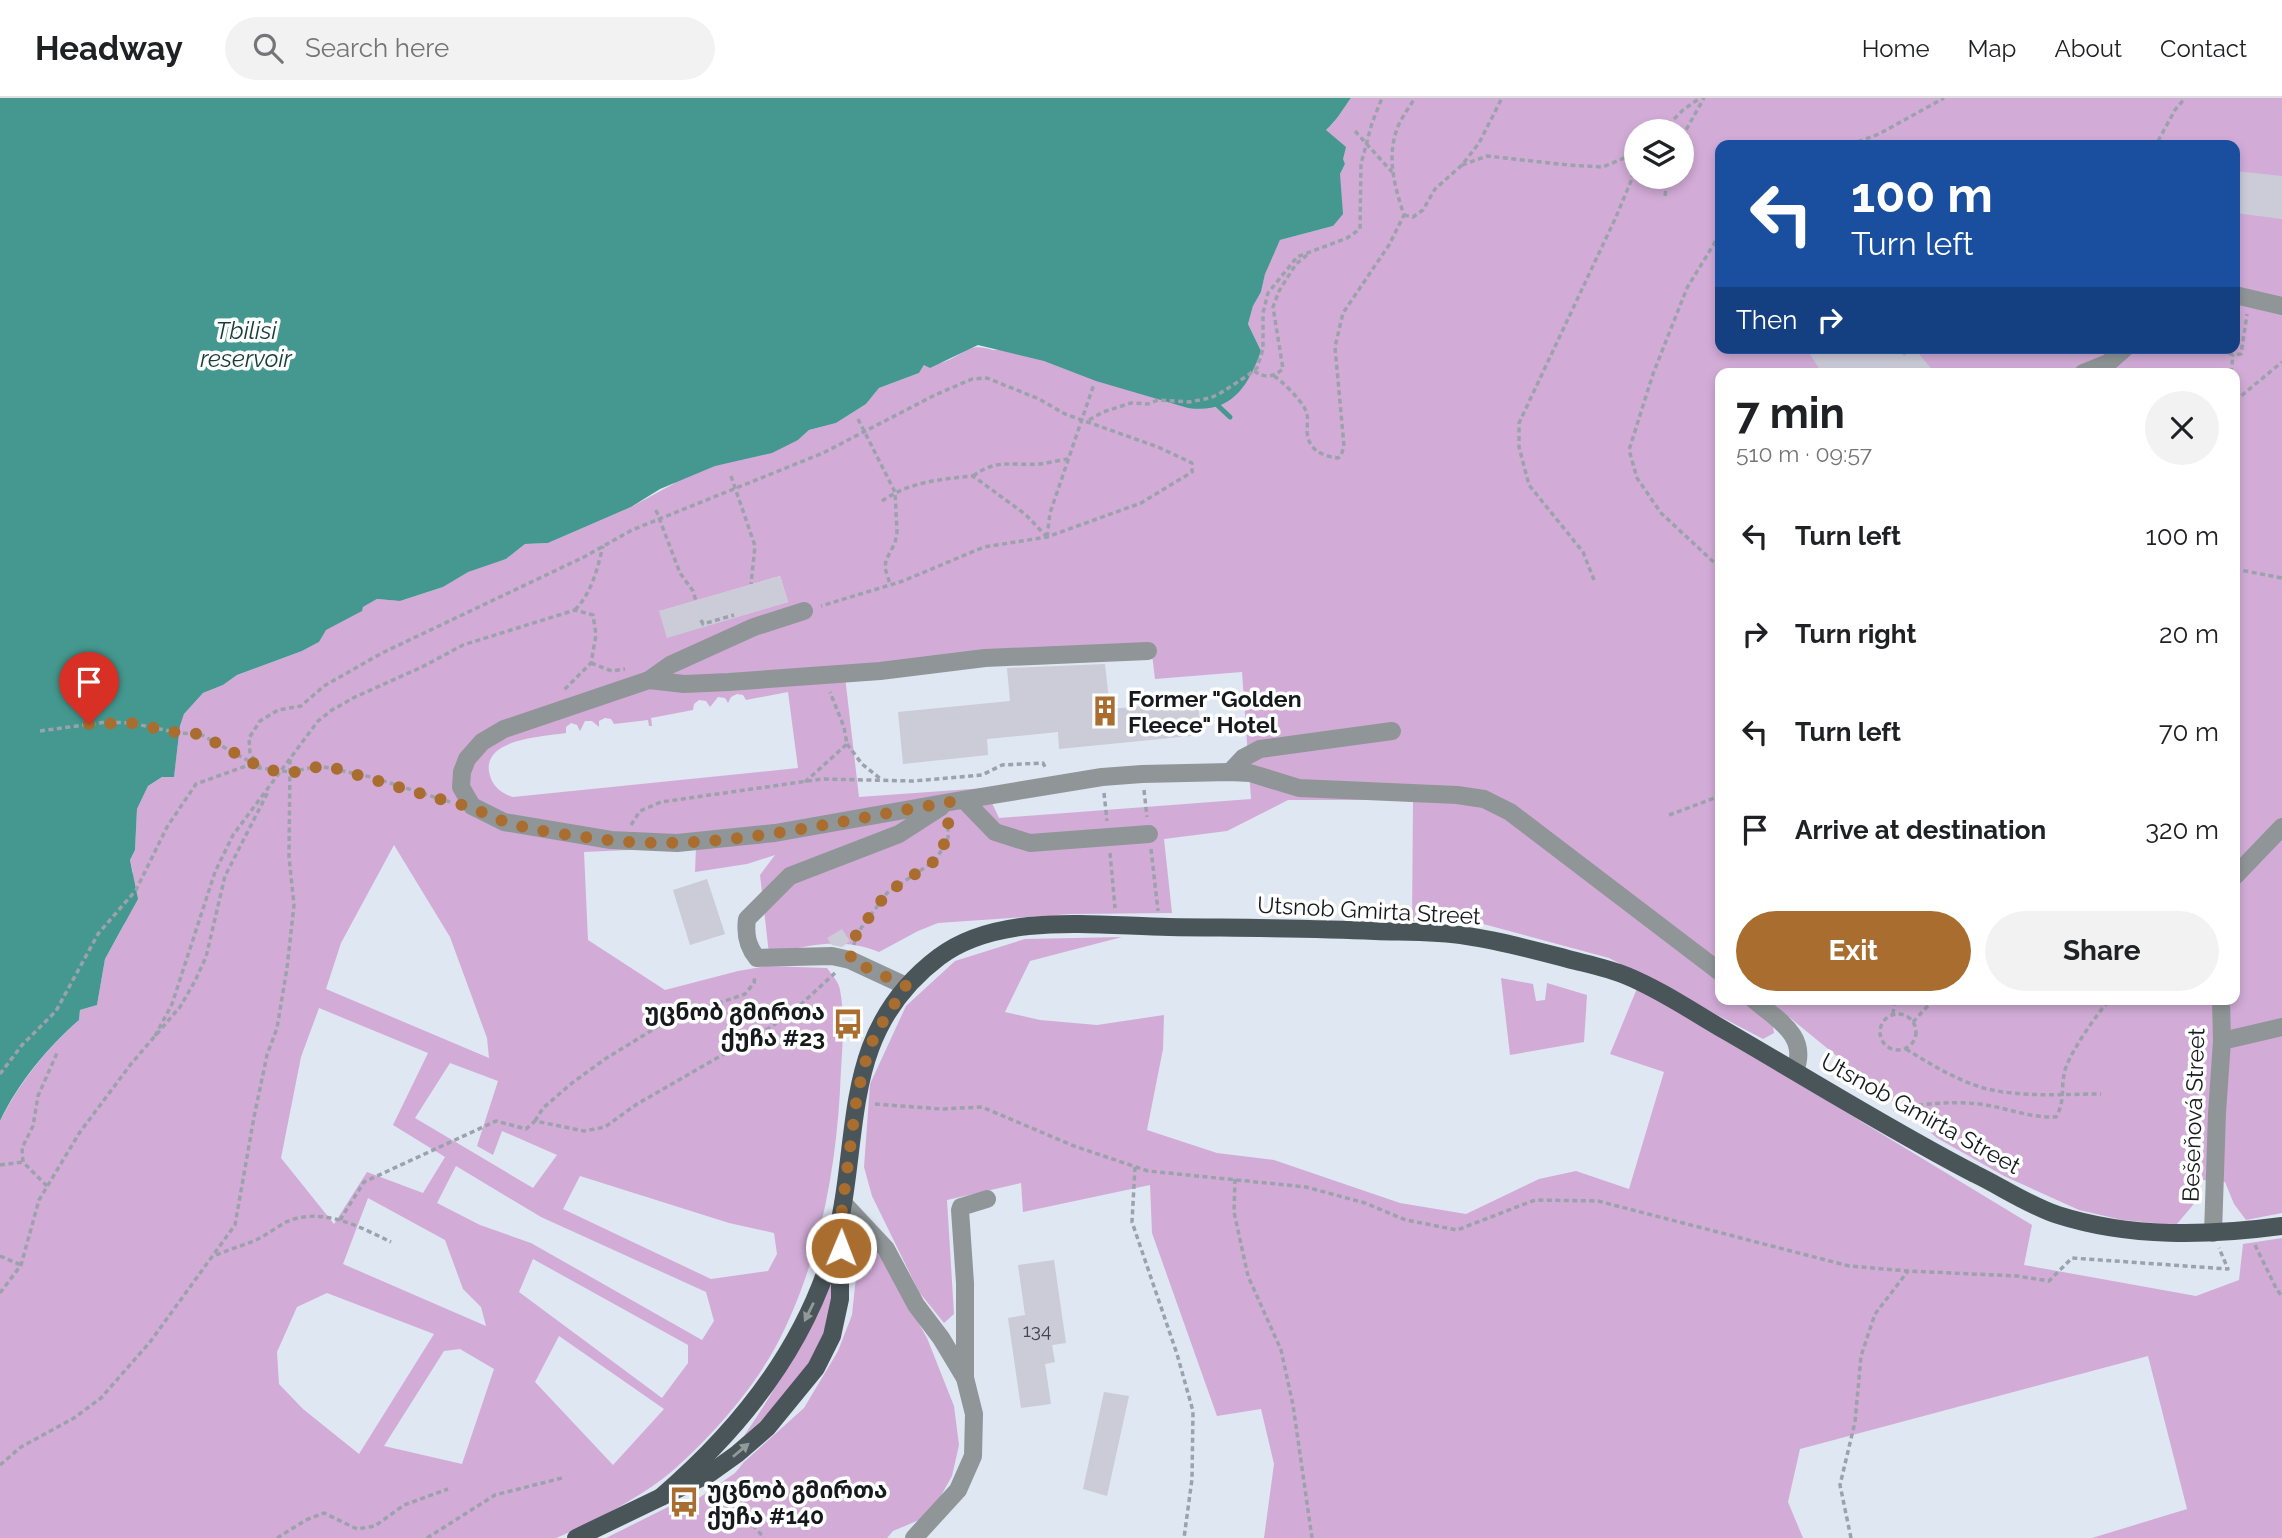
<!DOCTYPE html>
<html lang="en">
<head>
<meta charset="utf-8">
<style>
  body { margin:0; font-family:Raleway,"Noto Sans Georgian",sans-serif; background:#f2f2f2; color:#202124; height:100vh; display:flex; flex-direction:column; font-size:26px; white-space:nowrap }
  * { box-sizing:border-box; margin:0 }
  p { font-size:23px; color:#757577 }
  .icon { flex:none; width:38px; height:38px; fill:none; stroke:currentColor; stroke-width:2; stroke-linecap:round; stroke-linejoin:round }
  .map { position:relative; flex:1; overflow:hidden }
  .sheet { position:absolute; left:1715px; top:270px; width:525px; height:637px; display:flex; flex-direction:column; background:#fff; border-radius:14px; box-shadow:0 4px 10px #0003 }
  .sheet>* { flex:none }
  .guide { position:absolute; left:1715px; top:42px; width:525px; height:214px; border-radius:14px; box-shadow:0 4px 10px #0003; background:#1a4fa0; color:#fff; overflow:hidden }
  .buttons { position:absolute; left:1624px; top:21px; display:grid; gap:14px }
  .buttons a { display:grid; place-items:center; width:70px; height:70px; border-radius:50%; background:#fff; box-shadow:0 4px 10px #0003; font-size:35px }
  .pin { position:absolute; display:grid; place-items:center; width:60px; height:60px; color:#fff; margin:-72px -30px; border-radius:50% 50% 50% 0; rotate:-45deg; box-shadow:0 0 7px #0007 }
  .pin .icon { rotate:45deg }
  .me { position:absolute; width:77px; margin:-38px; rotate:1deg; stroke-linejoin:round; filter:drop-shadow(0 0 5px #0008) }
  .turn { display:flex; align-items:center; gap:24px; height:147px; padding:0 21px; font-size:32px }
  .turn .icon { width:91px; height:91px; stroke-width:2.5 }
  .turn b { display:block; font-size:49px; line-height:60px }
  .then { display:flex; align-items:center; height:66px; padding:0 21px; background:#0003; gap:14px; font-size:26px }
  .round { display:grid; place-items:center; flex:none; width:74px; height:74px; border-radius:37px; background:#f2f2f2 }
  .head { display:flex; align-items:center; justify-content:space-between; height:119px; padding:0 21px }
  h1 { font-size:42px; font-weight:700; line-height:52px }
  .cta { display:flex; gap:14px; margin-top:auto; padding:14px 21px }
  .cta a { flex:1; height:80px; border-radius:42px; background:#a96e2f; color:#fff; font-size:28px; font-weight:700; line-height:80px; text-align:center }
  .cta a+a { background:#f2f2f2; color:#202124 }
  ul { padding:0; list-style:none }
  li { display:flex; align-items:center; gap:21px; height:98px; padding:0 21px }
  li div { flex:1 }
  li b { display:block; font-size:26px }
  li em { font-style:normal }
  header { display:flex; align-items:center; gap:42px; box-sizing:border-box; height:98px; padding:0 35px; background:#fff; border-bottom:2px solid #e0e0e0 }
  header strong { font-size:33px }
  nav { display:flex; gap:38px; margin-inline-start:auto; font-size:24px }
  .search { width:490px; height:63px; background:#f2f2f2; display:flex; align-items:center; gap:18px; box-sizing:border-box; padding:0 24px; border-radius:38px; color:#757577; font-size:26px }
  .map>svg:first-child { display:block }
  .green { fill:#d2acd7; fill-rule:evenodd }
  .water { fill:#45988f }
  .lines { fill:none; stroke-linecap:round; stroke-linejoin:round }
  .stream { stroke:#45988f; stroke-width:5 }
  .building { fill:#cccbd8 }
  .path { stroke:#9ba2ab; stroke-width:3.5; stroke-dasharray:5 3.5; stroke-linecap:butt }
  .minor { stroke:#909698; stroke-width:18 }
  .major { stroke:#4a5559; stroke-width:18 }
  .oneway { fill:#92999b }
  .route { stroke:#a96e2f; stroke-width:12; stroke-dasharray:0 21.6 }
  .labels { text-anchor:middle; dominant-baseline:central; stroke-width:7; stroke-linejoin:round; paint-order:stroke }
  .number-label { font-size:19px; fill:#44464c }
  .poi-label { font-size:23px; font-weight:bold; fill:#16191d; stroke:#fff; text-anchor:start }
  .street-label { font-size:23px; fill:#16191d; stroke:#fff }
  .water-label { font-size:24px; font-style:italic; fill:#153d38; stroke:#fff }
</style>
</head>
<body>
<header>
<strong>Headway</strong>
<div class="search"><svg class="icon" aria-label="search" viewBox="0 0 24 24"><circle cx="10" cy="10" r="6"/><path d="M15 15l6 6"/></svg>Search here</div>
<nav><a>Home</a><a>Map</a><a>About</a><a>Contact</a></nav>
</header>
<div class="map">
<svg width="2282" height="1440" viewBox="0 0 2282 1440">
  <rect width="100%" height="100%" fill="#dee7f2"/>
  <!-- green -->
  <g class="green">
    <path d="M1351,0H2282V1115L2246,1122L2234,1106L2225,1084L2203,1082L2193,1107L2176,1127L2122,1122L2079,1112L2004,1078L1937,1040L1767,901H2235V275H1720V865L1514,722L1720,883V901H1744L1772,923L1774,935L1763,941L1609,860L1472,823H1412L1413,702H1288L1227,733L1164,741L1172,815L1071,816L938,825L918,833L879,854C839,838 809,848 769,856L760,777L775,757L747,766L695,774L696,749L584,754L588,842L665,892L738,873L767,868L827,870C831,876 839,884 840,892C846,923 841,962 840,993C835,1080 817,1171 776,1248C752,1293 709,1341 671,1374C642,1399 591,1425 556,1440H0V1023C19,985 47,950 79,922L80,912L97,907L105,861L124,827L133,774L130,762L135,752L137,711L148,688L162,679L174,678L180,628L184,616L203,595L223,587L237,577L302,553L319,544L325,532L361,513L363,509L377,501L400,503L443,489L468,473L506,461L525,446L548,445L631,409L675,385L672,377L798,342L809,332L836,325L866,306L879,290L919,275L924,267C931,266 940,266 946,263C967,255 968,244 993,252L1261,253L1248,226L1253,208L1261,194L1265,175L1280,142L1333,128L1340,76L1345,66L1326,32C1337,22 1343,11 1351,0ZM1636,33H1682V79H1636ZM1720,47H2235V250H1720ZM780,478L788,504L667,539L660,513ZM1151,548L1155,581L1242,574L1251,701L999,720L985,690L859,699L844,570ZM788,594L798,670L513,699C505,697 496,691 492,683C473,641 541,639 566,635V629L571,625L577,627L580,633L585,623H592L599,629V623L605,620L611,621L614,626L648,622L649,628H652L651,620L693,612L694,606L699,602L706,603L710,609L718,599L725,600L728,605L731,599L737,596L743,597L746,602ZM394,747L450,839L487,940L489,960L326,891L341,845ZM319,910L428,955L393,1027L445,1059L423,1095L367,1074L334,1126L281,1060L301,959ZM450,965L498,983L477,1048L493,1057L502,1033L557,1057L533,1090L415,1020ZM456,1068L541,1119L706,1194L714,1223L702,1242L531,1145L480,1127L437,1105ZM580,1078L729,1125L774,1135L777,1156L768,1173L711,1181L563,1111ZM368,1100L445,1142L463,1191L481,1209L486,1228L343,1166ZM533,1161L688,1247V1265L662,1300L519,1194ZM327,1195L434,1236L359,1356L303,1311L279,1286L277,1254L297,1209ZM559,1238L664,1311L613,1367L535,1284ZM460,1251L494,1271L462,1366L384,1348L444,1253Z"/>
    <polygon points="1122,839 1030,863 1005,914 1040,922 1097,927 1164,917 1163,951 1147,1032 1217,1055 1274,1062 1400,1105 1466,1116 1539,1081 1576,1073 1629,1091 1664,974 1610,956 1638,888 2032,1127 2024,1167 2196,1198 2239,1182 2243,1146 2282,1140 2282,1440 2092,1440 2187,1411 2148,1258 1800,1351 1788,1404 1803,1440 1264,1440 1274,1366 1261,1311 1217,1318 1152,1135 1150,1087 1023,1114 1021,1085 947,1102 954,1216 944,1225 919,1194 872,1098 864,1069 870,986 906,908 955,863 1025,841"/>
    <polygon points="1501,880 1533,886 1536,903 1545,902 1547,885 1587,897 1584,944 1510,957"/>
    <polygon points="869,1148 882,1160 927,1240 954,1308 959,1347 952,1378 938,1403 924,1420 893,1433 887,1440 606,1440 668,1409 680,1413 735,1375 744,1364 804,1310 838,1253 852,1217 859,1150"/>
    <path d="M834,1174C832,1192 832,1216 825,1234C810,1273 776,1311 744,1338C782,1282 808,1235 834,1174Z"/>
  </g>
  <!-- water -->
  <path class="water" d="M0,0H1351C1343,11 1337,22 1326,32L1346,49L1343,61L1345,66L1340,76L1343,116L1333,128L1280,142L1265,176L1261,194L1253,208L1248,226L1261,253C1248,289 1231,316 1188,310L1096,283L1044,263L978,247L930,270L924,267L919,275L879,290L866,306L836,325L809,332L798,342L772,355L715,368L660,391L631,409L548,445L525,446L506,461L468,474L443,489L400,503L377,501L363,509L362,513L326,532L319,544L302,553L237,577L223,587L203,595L184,616L180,628L174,679H162L148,688L137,711L135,752L130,762L138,801L105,861L97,907L80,912L79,922C47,950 18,985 0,1023Z"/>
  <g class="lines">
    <!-- stream -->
    <polyline class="stream" points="1214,304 1230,319"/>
  </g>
  <!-- building -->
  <g class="building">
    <polygon points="2235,73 2282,78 2282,121 2235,115"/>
    <polygon points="1806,250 1898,250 1904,258 1914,250 1935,275 1822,275"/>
    <polygon points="780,478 788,504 667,540 659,513"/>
    <polygon points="1105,566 1110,611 1198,603 1201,637 1059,651 1058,634 987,641 988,657 903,666 898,614 1010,603 1007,570"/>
    <polygon points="707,781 725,836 690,847 673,792"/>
    <polygon points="842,831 850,843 842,849 832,847 827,840"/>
    <polygon points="1054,1162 1066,1245 1052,1247 1055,1264 1045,1266 1051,1306 1021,1310 1008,1220 1025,1217 1018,1167"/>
    <polygon points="1104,1294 1129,1298 1107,1398 1083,1391"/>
  </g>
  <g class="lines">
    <!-- path -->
    <g class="path">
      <polyline points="1355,33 1392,74"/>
      <polyline points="1662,33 1683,12 1700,0"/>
      <polyline points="1682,39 1704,0"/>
      <polyline points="2158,43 2175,12 2185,0"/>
      <polyline points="1850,47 1879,36 1944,0"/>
      <polyline points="1462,67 1487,58 1568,67 1603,69 1636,55"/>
      <polyline points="1665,98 1668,79"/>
      <polyline points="1404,117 1413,119 1423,112 1435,91 1462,67 1479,45 1502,0"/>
      <polyline points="1720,136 1687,190 1653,276 1629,352 1637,380 1661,415 1720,470"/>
      <polyline points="2225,250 2224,253 2233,257 2241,256 2247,216"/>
      <path d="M1254,273C1265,280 1272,280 1283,271L1273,209L1279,193L1296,166L1307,157"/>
      <polyline points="2231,275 2233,257"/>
      <path d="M1274,278C1282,283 1301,302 1305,311C1309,318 1307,326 1307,333C1308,352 1322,358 1338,360L1341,358L1344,348L1335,249L1343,215L1389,147L1404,117C1395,90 1387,62 1396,34C1399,23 1408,11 1415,0"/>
      <polyline points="2235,303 2282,264"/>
      <polyline points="858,321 895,394 897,434 895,445 886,462 885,470 890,486"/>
      <polyline points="1089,322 1103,314 1131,305 1148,306 1158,302 1189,304 1210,300 1219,296 1247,278 1257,270 1263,251 1263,215 1268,195 1297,159 1347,140 1360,131 1361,66 1372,25 1382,0"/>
      <polyline points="731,378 755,448 751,486"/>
      <path d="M973,378C998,360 1012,368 1040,366C1049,365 1059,362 1068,361"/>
      <path d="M882,403C909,384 941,381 973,378L1025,416L1047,439"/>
      <polyline points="656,412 680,475 693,493 696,503"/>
      <polyline points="1047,439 1050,415 1094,286"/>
      <polyline points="2235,471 2282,480"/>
      <polyline points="1594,482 1583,454 1529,387 1519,349 1519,325 1616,119 1636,71"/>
      <path d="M575,512C592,494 597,472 603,448"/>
      <polyline points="701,522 703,526 734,517"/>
      <polyline points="591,565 612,573 625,571"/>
      <polyline points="40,633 106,624 131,625 179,635 200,636 258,668"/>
      <polyline points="847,646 862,666 882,682"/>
      <polyline points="260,669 250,656 249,640 260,623 278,612 301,608 324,588 382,555 584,459 632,432 823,355 935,297 972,281 987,280 1039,301 1065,316 1158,349 1192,365 1192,374 1141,405 1047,439 984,449 903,483 821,508"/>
      <polyline points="805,684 847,646 844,629 830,594"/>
      <polyline points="1144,692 1147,719"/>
      <polyline points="1104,695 1107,723"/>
      <polyline points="1669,717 1720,698"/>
      <polyline points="631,727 640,713 661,704 822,681 913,683 982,677 1002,667 1043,665 1046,671"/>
      <polyline points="1151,751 1158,813"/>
      <polyline points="1110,755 1115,810"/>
      <polyline points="854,847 856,837 887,795 936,762 948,740 948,725"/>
      <circle cx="1898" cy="934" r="18"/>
      <polyline points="1893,916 1895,901"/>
      <polyline points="1913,924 1934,901"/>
      <polyline points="155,938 172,906 215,774 233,737 318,623 332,612 355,599 422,569 463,547 575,512 593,517 596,537 591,565 563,593"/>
      <path d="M1906,951C1930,966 1953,980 1980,989C2018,1000 2062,996 2101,996"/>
      <polyline points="0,976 22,947 56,913 98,836 136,792 167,729 196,686 246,668 290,674 319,668 371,679 450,704"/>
      <polyline points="875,1006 941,1011 982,1009 1074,1048 1148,1073 1306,1089 1365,1105 1406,1122 1457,1132 1535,1102 1598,1103 1849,1168 1908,1173 2017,1178 2049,1183 2072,1160 2228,1171 2219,1150"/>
      <path d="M1893,1011C1923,1006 1955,1002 1986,1007C2010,1011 2031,1020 2056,1019C2065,1004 2061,992 2064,976C2067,958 2097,916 2110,901"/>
      <polyline points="535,1023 543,1010 572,985 605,961 667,923 745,896 754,885 755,878"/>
      <polyline points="0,1067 23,1064"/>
      <polyline points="1135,1069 1132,1124 1177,1256 1193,1313 1192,1381 1184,1440"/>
      <polyline points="1235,1081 1234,1114 1248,1178 1281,1252 1293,1307 1312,1440"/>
      <polyline points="47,1088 23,1064 22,1050 33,1028 38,998 57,955"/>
      <polyline points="340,1122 364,1084 496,1023 526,1031 535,1023 584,1033 605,1029 637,1006 771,929 799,908 835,875"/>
      <polyline points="2255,1147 2277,1192 2282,1198"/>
      <path d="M216,1157C230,1151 245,1147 258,1141C268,1136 277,1129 286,1124C322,1108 360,1129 391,1144"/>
      <polyline points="0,1158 21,1167"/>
      <polyline points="0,1195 21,1167 39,1102 80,1034 131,966 180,909 195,883 206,859 225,778 269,692"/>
      <polyline points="0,1367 21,1349 74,1320 101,1300 150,1244 235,1127 254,1019 267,957 277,930 287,870 294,807 289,759 290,660"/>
      <polyline points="720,1388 764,1440"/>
      <polyline points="277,1440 306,1422 324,1415 357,1431 375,1428 404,1407 448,1391"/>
      <polyline points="427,1440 495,1397 562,1380"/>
      <polyline points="1851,1440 1840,1387 1855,1324 1861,1258 1875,1216 1908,1173"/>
    </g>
    <!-- minor -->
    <g class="minor">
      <polyline points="2235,197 2282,208"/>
      <polyline points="2083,275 2108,265 2125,250"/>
      <polyline points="804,513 754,529 670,567 649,582 504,631 482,644 467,661 462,674 461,689 472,708 504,724 611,742 677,745 775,735 950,704 1102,679 1142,676 1230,674 1250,675 1299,690 1457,697 1484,701 1510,714 1720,874"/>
      <polyline points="649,582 684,586 729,584 880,573 985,560 1148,553"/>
      <polyline points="1230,674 1243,660 1260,651 1392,633"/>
      <polyline points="964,702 995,734 1030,745 1149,736"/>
      <polyline points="2235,778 2282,729"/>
      <path d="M906,888L850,862L832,858L757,860C747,848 745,836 747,821L790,778L899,736L941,709"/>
      <path d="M1753,901C1777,922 1809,937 1795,973"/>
      <polyline points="2222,943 2282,929"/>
      <polyline points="843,1105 886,1151 916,1207 941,1240 965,1280 974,1316 973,1358 958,1392 914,1440"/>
      <polyline points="2213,1135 2217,1015 2222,943 2221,901"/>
      <polyline points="965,1280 965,1185 960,1112 961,1109 987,1101"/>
    </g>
    <!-- major -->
    <g class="major">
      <path d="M661,1399C737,1334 801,1255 831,1158C865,1047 833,939 939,859C1000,813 1098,828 1169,829C1238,830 1307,830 1375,833C1406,834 1437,833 1467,838C1502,843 1534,852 1568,861C1587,866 1608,870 1627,878C1661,892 1693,914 1726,933C1809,981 1890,1032 1975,1076C2002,1089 2030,1108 2058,1117C2130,1140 2208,1138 2282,1128"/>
      <polyline points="576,1440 709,1376 737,1356 767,1330 816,1270 832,1238 840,1201 840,1140"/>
    </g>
  </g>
  <!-- one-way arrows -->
  <defs><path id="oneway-solid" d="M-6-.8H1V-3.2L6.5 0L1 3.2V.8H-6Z" transform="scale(1.75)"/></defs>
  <g class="oneway">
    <use href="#oneway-solid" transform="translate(809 1214) rotate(116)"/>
    <use href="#oneway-solid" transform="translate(741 1352) rotate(-40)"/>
  </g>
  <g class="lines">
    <!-- route -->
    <path class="route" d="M89,626L131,625L179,635L200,636L260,669L279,674H299L320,668L334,670L453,705C476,709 483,716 503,723C531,733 577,738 607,742C718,755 840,722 950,704L947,740L936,762L887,795L856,837L850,862L906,888L875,936L863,971L856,1005L840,1126L841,1150"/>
  </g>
  <!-- icons -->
  <defs>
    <g id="building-bare" transform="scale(2.415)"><path d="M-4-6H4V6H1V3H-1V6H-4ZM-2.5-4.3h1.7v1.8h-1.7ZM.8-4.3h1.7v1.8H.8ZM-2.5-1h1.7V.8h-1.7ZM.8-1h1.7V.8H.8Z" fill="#a96e2f" stroke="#fff" stroke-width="2.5" paint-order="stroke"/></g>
    <g id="bus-bare" transform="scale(2.415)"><path d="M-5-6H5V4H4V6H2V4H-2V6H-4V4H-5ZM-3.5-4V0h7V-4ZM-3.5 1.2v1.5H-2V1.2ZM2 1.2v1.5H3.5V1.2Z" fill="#a96e2f" stroke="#fff" stroke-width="2.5" paint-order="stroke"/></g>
  </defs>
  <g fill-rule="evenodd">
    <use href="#building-bare" x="1105" y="613"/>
    <use href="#bus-bare" x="848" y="926"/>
    <use href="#bus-bare" x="684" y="1404"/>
  </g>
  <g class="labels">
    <!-- number labels -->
    <g class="number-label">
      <text x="1037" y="1232">134</text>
    </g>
    <!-- poi labels -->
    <g class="poi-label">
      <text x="1128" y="600">Former "Golden<tspan x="1128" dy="26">Fleece" Hotel</tspan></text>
      <text x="825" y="913" text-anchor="end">უცნობ გმირთა<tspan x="825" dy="26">ქუჩა #23</tspan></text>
      <text x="707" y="1391">უცნობ გმირთა<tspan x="707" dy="26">ქუჩა #140</tspan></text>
    </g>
    <!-- street labels -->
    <g class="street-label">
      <text transform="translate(1369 812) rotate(3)">Utsnob Gmirta Street</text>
      <text transform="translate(1921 1015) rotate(29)">Utsnob Gmirta Street</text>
      <text transform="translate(2193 1017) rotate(-88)">Bešeňová Street</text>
    </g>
    <!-- water labels -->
    <g class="water-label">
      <text x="246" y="232">Tbilisi<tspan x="246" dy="28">reservoir</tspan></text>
    </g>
  </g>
</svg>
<div class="buttons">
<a><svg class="icon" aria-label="layers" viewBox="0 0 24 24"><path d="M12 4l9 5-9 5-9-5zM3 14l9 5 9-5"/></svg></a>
</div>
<div class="pin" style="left:89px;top:626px;background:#d93025"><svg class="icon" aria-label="arrive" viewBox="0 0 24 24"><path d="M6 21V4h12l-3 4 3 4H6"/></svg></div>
<svg class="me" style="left:841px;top:1150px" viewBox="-20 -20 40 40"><circle r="17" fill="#a96e2f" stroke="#fff" stroke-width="3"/><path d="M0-11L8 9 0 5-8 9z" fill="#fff"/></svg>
<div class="guide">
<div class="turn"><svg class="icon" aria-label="left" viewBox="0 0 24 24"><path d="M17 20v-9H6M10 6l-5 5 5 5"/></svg><div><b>100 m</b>Turn left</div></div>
<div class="then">Then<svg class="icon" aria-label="right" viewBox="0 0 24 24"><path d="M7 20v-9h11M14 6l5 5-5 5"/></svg></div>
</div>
<section class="sheet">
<div class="head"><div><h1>7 min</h1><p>510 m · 09:57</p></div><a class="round"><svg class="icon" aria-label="close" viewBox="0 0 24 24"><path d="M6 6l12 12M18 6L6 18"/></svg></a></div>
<ul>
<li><svg class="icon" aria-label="left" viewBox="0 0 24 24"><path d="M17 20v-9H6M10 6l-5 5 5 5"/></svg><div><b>Turn left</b></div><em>100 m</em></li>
<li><svg class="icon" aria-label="right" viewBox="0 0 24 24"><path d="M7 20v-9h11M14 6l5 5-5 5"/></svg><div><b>Turn right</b></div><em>20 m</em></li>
<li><svg class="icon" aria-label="left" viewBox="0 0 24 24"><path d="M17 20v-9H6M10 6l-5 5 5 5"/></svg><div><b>Turn left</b></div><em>70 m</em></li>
<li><svg class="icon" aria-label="arrive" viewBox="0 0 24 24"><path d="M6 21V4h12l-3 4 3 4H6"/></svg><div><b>Arrive at destination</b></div><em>320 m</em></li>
</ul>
<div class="cta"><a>Exit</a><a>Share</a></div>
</section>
</div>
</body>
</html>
